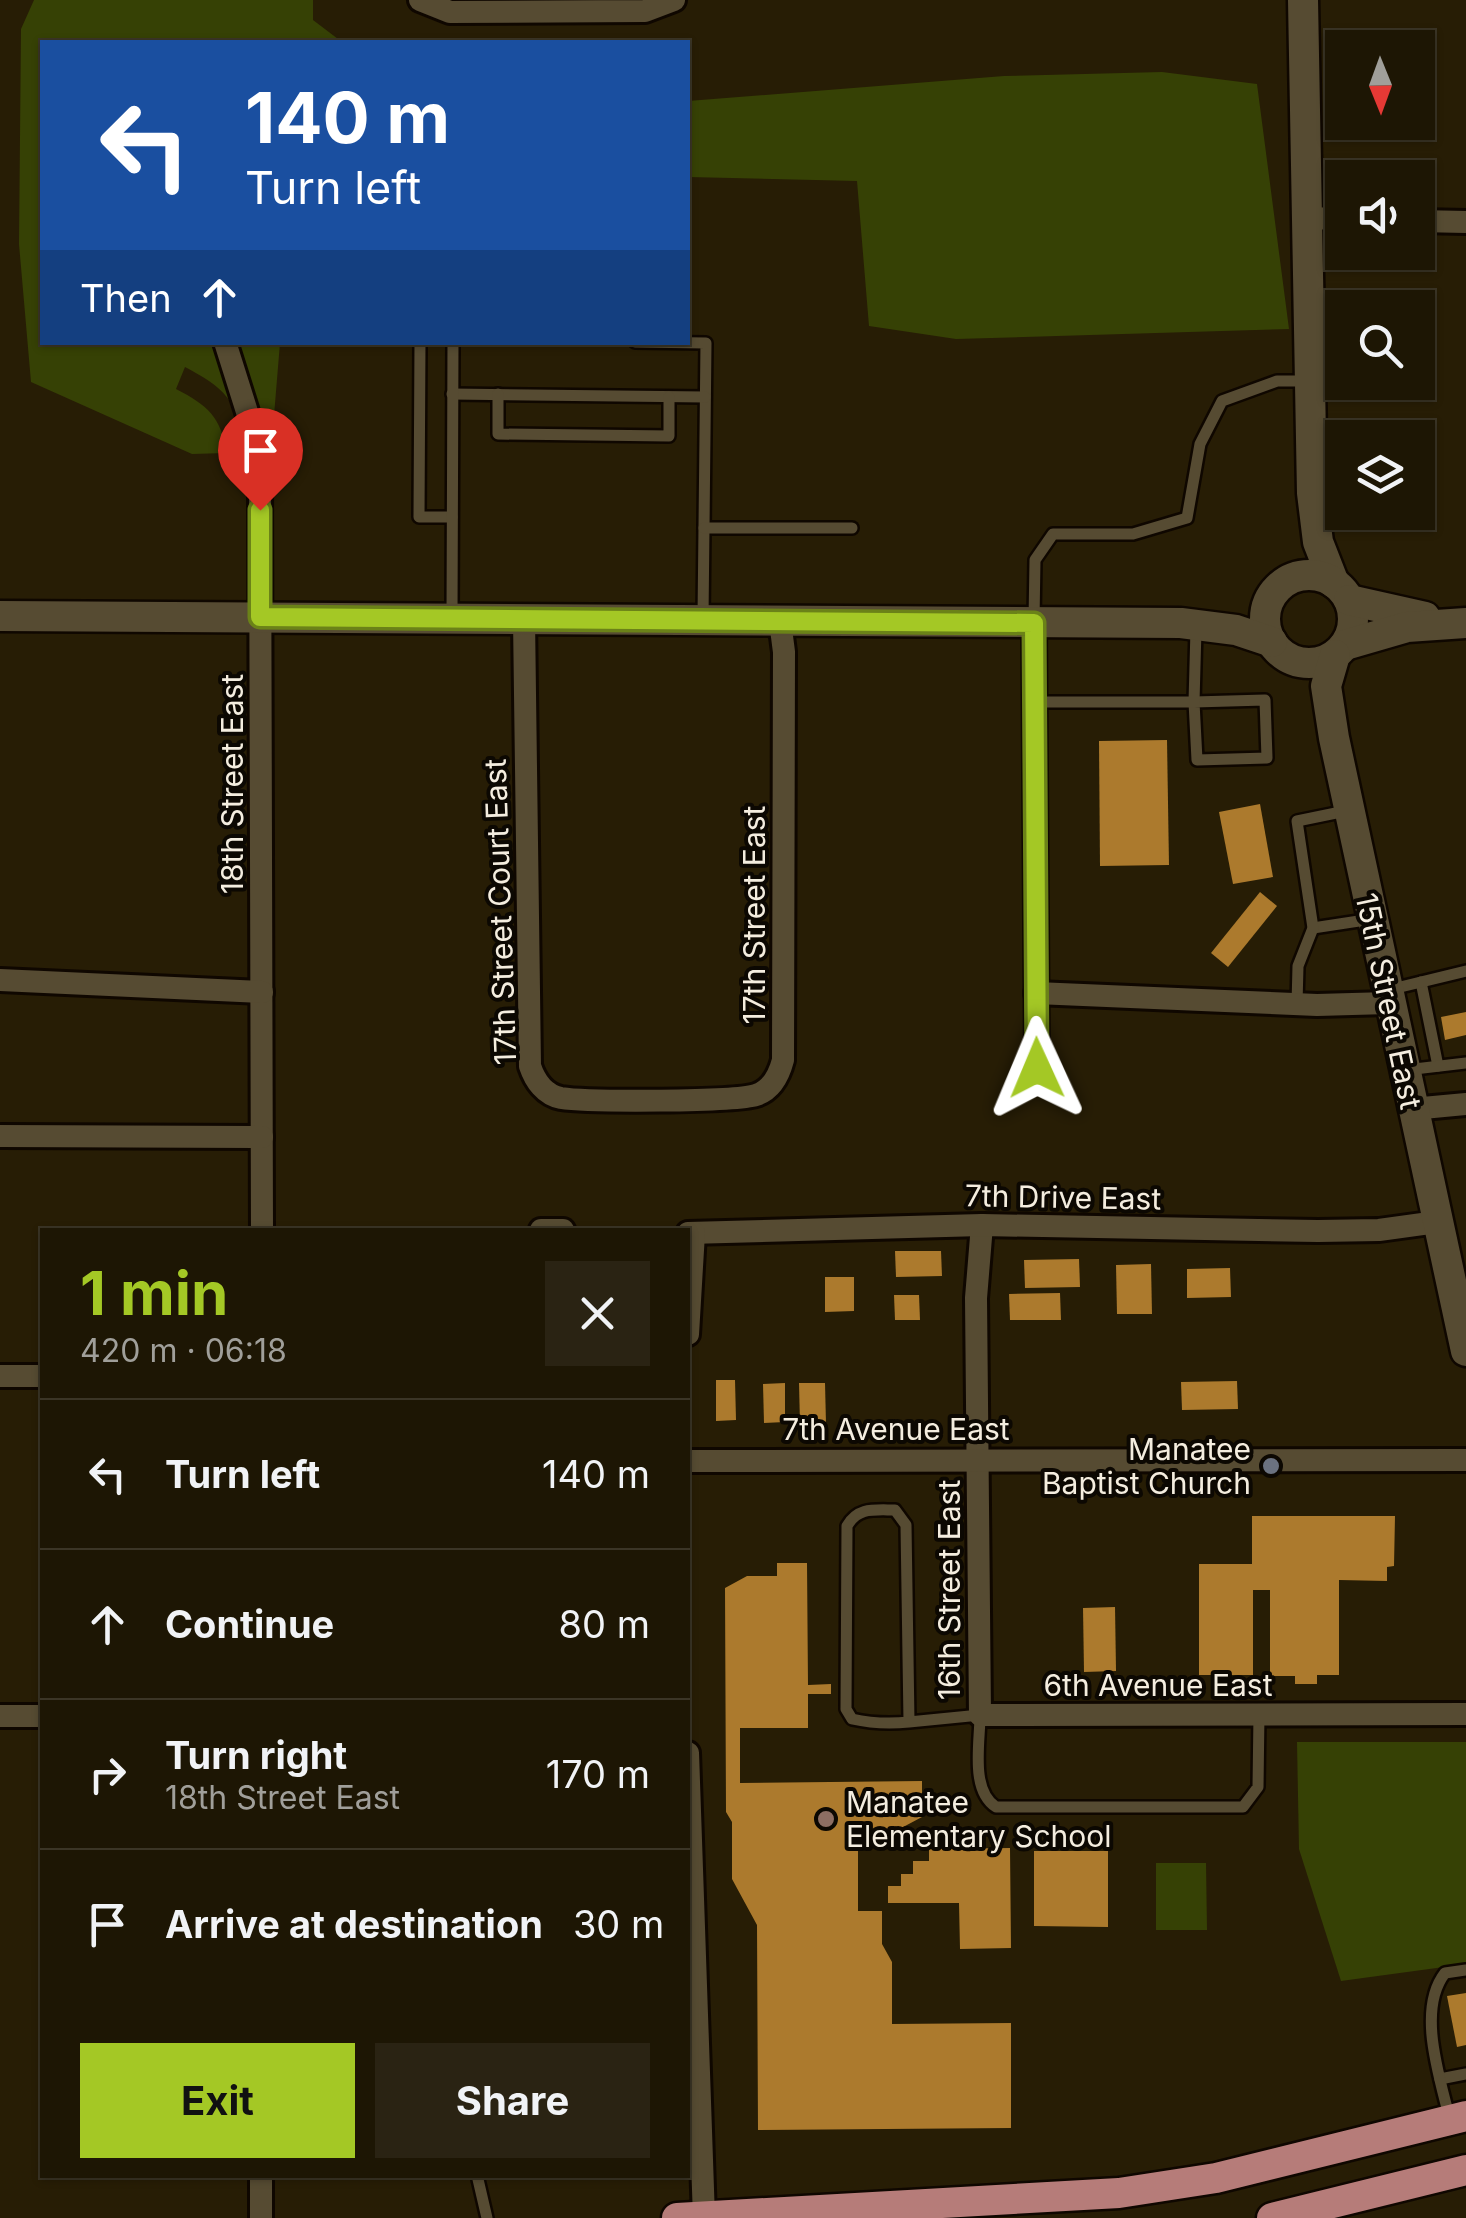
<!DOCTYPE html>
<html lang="en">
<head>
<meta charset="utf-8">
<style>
  body { margin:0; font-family:Inter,sans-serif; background:#2a2313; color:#f1f3f6; height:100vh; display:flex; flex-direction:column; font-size:38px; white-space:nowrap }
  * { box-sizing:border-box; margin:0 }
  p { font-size:32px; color:#a09f9a }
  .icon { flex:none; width:55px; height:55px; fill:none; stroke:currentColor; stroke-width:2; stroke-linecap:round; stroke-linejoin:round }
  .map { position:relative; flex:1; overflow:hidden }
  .details { position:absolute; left:40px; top:1228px; width:650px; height:950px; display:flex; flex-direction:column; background:#1d1604; border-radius:0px; box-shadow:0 2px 8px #0004,0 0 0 2px #3b3526 }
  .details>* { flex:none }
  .top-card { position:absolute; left:40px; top:40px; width:650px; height:305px; border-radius:0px; box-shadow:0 2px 8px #0004,0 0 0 2px #3b3526; background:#1a4fa0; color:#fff; overflow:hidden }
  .needle { width:65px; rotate:179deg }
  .fabs { position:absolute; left:1325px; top:30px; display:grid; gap:20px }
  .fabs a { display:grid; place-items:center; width:110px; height:110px; border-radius:0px; background:#1d1604; box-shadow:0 2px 8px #0004,0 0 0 2px #3b3526; font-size:50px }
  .pin { position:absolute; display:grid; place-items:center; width:85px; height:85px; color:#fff; margin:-102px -42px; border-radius:50% 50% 50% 0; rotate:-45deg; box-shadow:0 0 10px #0007 }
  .pin .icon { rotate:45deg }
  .me { position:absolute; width:110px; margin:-55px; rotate:359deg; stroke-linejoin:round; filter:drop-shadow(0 0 8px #0008) }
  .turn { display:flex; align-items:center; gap:35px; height:210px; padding:0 40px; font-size:45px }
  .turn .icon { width:130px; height:130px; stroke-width:2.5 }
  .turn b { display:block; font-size:70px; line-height:85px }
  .then { display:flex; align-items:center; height:95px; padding:0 40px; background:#0003; gap:20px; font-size:38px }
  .round { display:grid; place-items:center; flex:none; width:105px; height:105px; border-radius:0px; background:#2a2313 }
  .overview { display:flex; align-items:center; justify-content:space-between; height:170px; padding:0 40px }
  h1 { font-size:60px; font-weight:700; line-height:75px; color:#a4c825 }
  .button { display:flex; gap:20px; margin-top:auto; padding:20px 40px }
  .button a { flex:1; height:115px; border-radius:0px; background:#a4c825; color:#111; font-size:40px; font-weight:700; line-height:115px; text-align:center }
  .button a+a { background:#2a2313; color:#f1f3f6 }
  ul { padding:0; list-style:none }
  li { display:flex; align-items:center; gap:30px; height:150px; padding:0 40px; border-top:2px solid #3b3526 }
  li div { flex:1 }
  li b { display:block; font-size:38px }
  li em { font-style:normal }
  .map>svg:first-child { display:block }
  .green { fill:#364105 }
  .building { fill:#ac7a2d }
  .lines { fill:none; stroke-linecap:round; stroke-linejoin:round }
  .lane-casing { stroke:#0f0700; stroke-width:16 }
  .street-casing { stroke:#0f0700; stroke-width:28 }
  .secondary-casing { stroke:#0f0700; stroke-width:35 }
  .primary-casing { stroke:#0f0700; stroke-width:35 }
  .lane { stroke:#564b32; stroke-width:11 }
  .street { stroke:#564b32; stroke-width:22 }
  .secondary { stroke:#564b32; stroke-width:30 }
  .primary { stroke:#b67c79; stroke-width:30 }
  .route-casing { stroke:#6b8218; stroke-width:25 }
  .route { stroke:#a4c825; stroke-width:18 }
  .worship-dot { fill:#6b7280; stroke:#0c0802; stroke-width:4 }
  .education-dot { fill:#8d6e63; stroke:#0c0802; stroke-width:4 }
  .labels { text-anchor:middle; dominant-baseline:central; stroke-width:8; stroke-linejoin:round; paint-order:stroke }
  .street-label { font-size:30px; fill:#f4eddf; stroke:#0c0802 }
  .poi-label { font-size:30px; fill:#f4eddf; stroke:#0c0802; text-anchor:end }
</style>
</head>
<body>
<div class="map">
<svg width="1466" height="2218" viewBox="0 0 1466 2218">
  <rect width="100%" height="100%" fill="#271d05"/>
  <!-- green -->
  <g class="green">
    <path d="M34,0H313V20L342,42H42V342L280,343L271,452L248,453C235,402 232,392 185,367L176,389C207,405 222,417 226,453L192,454L31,382L19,244L21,29Z"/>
    <polygon points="1162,72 1257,84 1289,329 956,339 869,326 857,181 688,177 688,101 1004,76"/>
    <polygon points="1297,1742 1466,1742 1466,1964 1341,1981 1299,1849"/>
    <polygon points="1156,1863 1206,1863 1207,1930 1156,1930"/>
  </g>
  <!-- building -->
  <g class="building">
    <polygon points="1167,740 1169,865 1100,866 1099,741"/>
    <polygon points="1260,804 1273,877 1233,884 1219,812"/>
    <polygon points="1260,892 1277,906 1228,967 1211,953"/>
    <polygon points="1466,1012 1466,1035 1445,1040 1441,1017"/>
    <polygon points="895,1251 941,1251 942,1276 896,1277"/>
    <polygon points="1079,1259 1080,1287 1025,1288 1024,1260"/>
    <polygon points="1151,1264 1152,1314 1117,1314 1116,1265"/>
    <polygon points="1230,1268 1231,1297 1187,1298 1187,1269"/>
    <polygon points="825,1277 854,1277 854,1311 825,1312"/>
    <polygon points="1060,1293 1061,1320 1010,1320 1009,1294"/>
    <polygon points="894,1295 919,1295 920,1320 895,1320"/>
    <polygon points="716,1380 735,1380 736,1420 716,1421"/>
    <polygon points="1237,1381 1238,1409 1182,1410 1181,1382"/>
    <polygon points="785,1383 785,1422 764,1423 763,1384"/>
    <polygon points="799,1383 825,1383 826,1424 800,1424"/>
    <polygon points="1252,1516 1395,1516 1394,1566 1387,1567 1387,1581 1339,1580 1339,1675 1317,1675 1317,1684 1295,1684 1295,1676 1270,1676 1270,1590 1253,1590 1253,1675 1199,1675 1199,1564 1252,1564"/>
    <polygon points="777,1563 807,1563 808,1685 831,1684 831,1694 808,1694 808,1728 740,1728 740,1783 922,1781 922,1817 858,1851 858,1911 882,1911 882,1944 892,1962 892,2024 1011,2023 1011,2128 758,2130 757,1925 732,1879 732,1822 726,1812 725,1588 747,1576 777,1576"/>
    <polygon points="1115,1607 1116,1671 1084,1672 1083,1608"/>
    <polygon points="1010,1848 1011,1948 960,1949 959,1903 888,1903 888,1886 901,1886 901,1874 913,1874 913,1861 929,1861 929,1849"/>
    <polygon points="1034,1851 1108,1851 1108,1927 1034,1926"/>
    <polygon points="1466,1993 1466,2045 1457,2047 1447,1996"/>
  </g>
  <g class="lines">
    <!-- lane casing -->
    <g class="lane-casing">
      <g id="lane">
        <polyline points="420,342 419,517 452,517"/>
        <polyline points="635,342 706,343 703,618"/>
        <polyline points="452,394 705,397"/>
        <polyline points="498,394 498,434 669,436 669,397"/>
        <polyline points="704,528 852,528"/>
        <polyline points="452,618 453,342"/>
        <polyline points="1034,620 1035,560 1053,534 1133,534 1187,518 1200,444 1222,401 1277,381 1309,381"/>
        <polygon points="1265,700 1267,758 1197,760 1194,702"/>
        <polyline points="1035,702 1194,702 1196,629"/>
        <polyline points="1313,928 1372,919"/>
        <polyline points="1421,982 1438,1066"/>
        <polyline points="1388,990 1466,971"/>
        <polyline points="1297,1004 1298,966 1313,928 1297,821 1336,813"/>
        <polyline points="1406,1070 1466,1063"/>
        <path d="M909,1722L906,1525L895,1510C874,1510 858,1507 847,1526L846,1709L852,1719C870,1723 890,1724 909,1722L980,1715C980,1743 970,1790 996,1807H1243L1258,1787L1259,1714"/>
        <polyline points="1440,2079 1466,2074"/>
        <path d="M1449,2116C1439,2075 1417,2009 1445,1973L1466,1970"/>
        <polyline points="477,2175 487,2218"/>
      </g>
    </g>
    <!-- street casing -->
    <g class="street-casing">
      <g id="street">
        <polyline points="420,0 450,12 645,11 674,0"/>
        <polyline points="1306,218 1342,219"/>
        <polyline points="1418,221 1466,222"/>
        <polyline points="225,342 248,415 260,479 262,1230"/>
        <path d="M524,619L530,1066C535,1081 545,1095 561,1098C587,1102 734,1102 756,1095C772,1090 779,1075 783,1060L784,652L780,621"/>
        <polyline points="1034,623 1037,1068"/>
        <polyline points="0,980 262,992"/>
        <polyline points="1036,993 1317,1005 1388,1003"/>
        <polyline points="1412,1109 1466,1104"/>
        <polyline points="0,1136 262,1137"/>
        <polyline points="982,1225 976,1298 980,1715 1466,1714"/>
        <polyline points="541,1230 563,1230"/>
        <polyline points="688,1233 982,1225 1318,1231 1379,1230 1437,1222"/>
        <polyline points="688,1334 694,1233"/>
        <polyline points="0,1376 42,1376"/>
        <polyline points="688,1461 1466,1460"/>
        <polyline points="0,1716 42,1716"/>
        <polyline points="688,1753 704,2218"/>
        <polyline points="261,2218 261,2175"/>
      </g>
    </g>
    <!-- secondary casing -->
    <g class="secondary-casing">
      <g id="secondary">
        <polyline points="1303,0 1312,493 1318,542 1334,583"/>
        <circle cx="1309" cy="619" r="44"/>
        <polyline points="1349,600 1425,617"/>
        <polyline points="0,616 1181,623 1236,630 1272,642"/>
        <polyline points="1345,645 1407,627 1466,623"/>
        <polyline points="1335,655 1326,686 1334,738 1466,1351"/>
      </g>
    </g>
    <!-- primary casing -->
    <g class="primary-casing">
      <g id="primary">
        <polyline points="677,2218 1119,2193 1216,2178 1466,2116"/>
        <polyline points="1272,2218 1466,2170"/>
      </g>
    </g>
    <!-- lane -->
    <use href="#lane" class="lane"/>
    <!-- street -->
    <use href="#street" class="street"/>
    <!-- secondary -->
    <use href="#secondary" class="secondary"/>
    <!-- primary -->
    <use href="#primary" class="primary"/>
  </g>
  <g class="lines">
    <!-- route casing -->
    <g class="route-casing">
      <polyline id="route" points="260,510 260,617 1034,623 1037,1068"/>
    </g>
    <!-- route -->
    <use href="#route" class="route"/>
  </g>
  <!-- markers -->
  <circle class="worship-dot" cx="1271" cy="1466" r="10"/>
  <circle class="education-dot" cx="826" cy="1819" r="10"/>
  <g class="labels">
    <!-- street labels -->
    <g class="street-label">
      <text transform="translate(232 784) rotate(-90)">18th Street East</text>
      <text transform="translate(500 912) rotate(-92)">17th Street Court East</text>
      <text transform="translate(754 915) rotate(-90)">17th Street East</text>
      <text transform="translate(1389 1001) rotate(78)">15th Street East</text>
      <text transform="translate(1063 1197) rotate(1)">7th Drive East</text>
      <text x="896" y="1429">7th Avenue East</text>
      <text transform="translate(949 1590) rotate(-90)">16th Street East</text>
      <text x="1158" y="1685">6th Avenue East</text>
    </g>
    <!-- poi labels -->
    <g class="poi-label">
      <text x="1251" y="1449">Manatee<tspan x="1251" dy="34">Baptist Church</tspan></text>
      <text x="846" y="1802" text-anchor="start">Manatee<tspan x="846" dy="34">Elementary School</tspan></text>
    </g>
  </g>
</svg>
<div class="fabs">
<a><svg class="needle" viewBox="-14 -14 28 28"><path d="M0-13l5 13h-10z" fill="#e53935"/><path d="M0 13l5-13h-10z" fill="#a09f9a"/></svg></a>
<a><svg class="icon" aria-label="sound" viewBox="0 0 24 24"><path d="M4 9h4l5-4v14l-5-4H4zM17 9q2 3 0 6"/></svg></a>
<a><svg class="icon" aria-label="search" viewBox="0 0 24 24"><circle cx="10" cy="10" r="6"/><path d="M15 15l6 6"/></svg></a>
<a><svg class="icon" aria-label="layers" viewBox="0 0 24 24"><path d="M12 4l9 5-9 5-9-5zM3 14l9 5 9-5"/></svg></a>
</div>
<div class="pin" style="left:260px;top:510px;background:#d93025"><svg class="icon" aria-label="arrive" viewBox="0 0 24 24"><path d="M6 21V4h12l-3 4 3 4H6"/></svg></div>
<svg class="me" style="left:1037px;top:1068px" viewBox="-20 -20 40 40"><path d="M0-17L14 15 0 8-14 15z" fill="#a4c825" stroke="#fff" stroke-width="4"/></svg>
<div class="top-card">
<div class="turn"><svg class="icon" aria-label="left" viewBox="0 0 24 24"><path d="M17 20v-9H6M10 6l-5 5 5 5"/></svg><div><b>140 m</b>Turn left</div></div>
<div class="then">Then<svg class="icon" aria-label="ahead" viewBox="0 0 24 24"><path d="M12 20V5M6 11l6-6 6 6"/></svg></div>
</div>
<section class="details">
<div class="overview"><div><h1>1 min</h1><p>420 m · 06:18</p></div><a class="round"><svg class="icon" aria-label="close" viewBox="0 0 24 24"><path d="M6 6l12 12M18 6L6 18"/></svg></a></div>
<ul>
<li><svg class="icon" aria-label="left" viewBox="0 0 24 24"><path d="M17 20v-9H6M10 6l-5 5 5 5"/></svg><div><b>Turn left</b></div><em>140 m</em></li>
<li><svg class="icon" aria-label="ahead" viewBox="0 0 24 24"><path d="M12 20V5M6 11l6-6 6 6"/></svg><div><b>Continue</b></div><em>80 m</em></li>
<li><svg class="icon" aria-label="right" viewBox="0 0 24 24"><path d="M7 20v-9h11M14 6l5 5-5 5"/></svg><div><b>Turn right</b><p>18th Street East</p></div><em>170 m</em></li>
<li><svg class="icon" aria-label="arrive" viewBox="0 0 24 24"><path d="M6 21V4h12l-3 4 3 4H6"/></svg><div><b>Arrive at destination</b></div><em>30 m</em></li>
</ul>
<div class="button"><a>Exit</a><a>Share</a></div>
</section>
</div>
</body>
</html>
